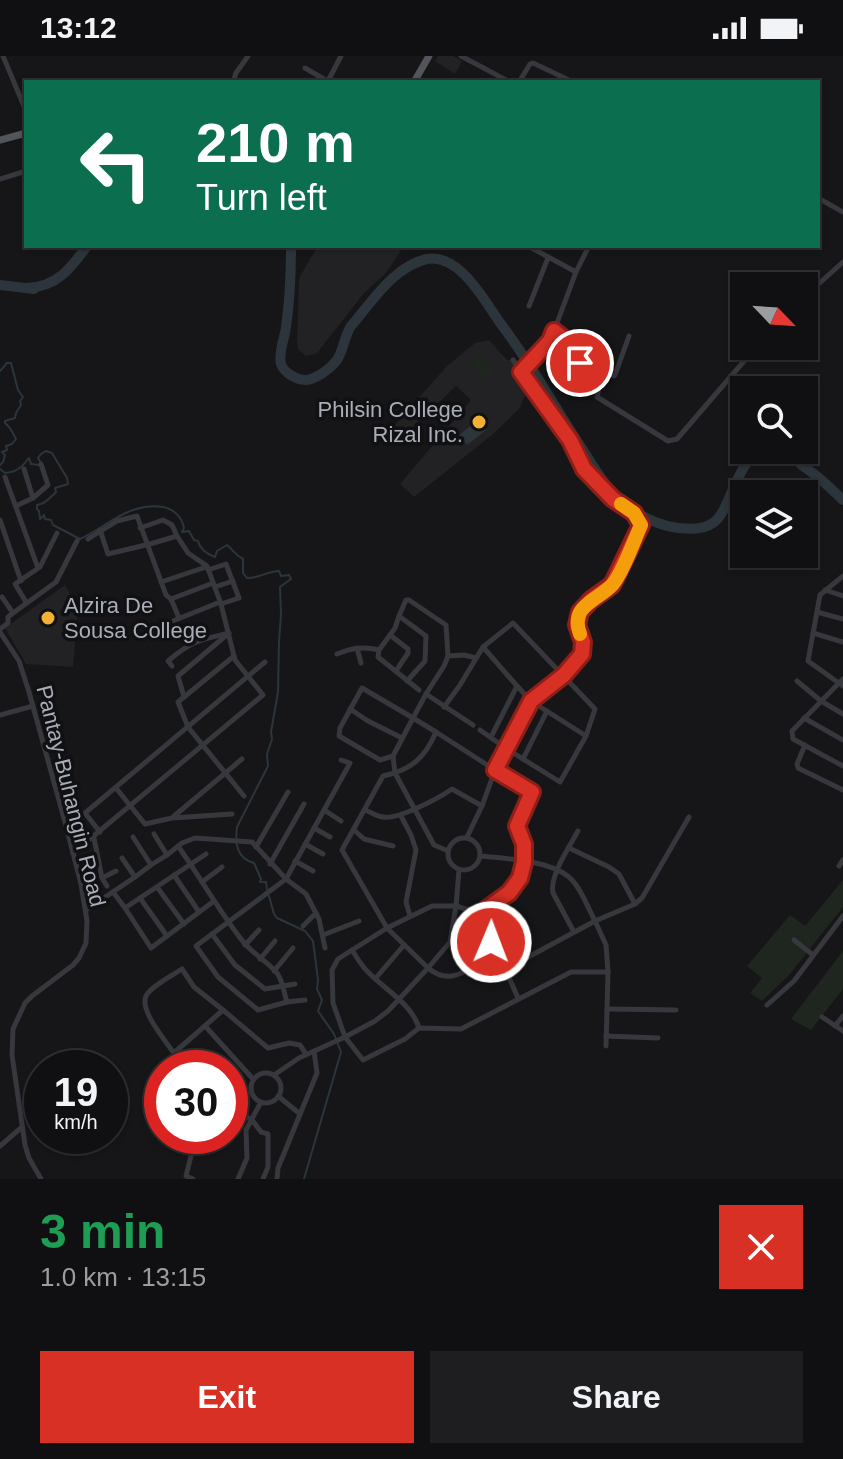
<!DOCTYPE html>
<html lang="en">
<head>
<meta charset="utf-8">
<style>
  body { margin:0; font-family:Arial,sans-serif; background:#1e1e20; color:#f1f3f6; height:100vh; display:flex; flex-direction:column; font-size:30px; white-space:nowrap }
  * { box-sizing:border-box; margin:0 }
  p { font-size:26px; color:#9c9d9f }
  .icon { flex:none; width:44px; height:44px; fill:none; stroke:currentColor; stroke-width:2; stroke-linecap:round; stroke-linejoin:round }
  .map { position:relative; height:1123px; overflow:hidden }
  .drawer { display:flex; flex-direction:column; background:#101012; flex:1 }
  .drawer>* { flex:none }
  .guide { position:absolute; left:24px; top:24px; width:796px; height:168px; border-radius:0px; box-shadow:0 2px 6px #0004,0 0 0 2px #303032; background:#0b6e4f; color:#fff; overflow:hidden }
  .needle { width:52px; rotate:115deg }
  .buttons { position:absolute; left:730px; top:216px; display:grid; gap:16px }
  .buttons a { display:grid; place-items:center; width:88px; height:88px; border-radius:0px; background:#101012; box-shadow:0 2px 6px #0004,0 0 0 2px #303032; font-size:40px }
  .speed { position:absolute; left:24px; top:994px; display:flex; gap:16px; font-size:40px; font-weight:700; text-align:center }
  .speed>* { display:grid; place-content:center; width:104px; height:104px; border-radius:50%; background:#101012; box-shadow:0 2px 6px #0004,0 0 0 2px #303032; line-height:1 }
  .speed small { font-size:20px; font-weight:400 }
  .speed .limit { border:12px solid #d22; background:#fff; color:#111 }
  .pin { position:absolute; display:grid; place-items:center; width:68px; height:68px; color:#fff; margin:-34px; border:4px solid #fff; border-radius:50%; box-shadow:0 2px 8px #0007 }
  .me { position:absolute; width:88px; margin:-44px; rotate:1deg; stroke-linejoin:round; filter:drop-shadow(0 0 6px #0008) }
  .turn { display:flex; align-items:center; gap:28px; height:168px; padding:0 40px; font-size:36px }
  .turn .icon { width:104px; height:104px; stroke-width:2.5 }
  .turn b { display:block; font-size:56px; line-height:68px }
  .round { display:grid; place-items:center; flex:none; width:84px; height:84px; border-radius:0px; background:#1e1e20 }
  .summary { display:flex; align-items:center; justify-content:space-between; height:136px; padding:0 40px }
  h1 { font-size:48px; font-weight:600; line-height:60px; color:#1e9e55 }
  .primary-button { display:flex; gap:16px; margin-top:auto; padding:16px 40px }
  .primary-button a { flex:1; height:92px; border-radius:0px; background:#d93025; color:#fff; font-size:32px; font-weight:600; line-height:92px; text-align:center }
  .primary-button a+a { background:#1e1e20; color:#f1f3f6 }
  .status { display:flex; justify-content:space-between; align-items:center; height:56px; padding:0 40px; background:#101012; direction:ltr }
  .status svg { height:22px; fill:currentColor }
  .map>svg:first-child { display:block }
  .built { fill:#222225 }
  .green { fill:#1e261f }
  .water { fill:#2c353c }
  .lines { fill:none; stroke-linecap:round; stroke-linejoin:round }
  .stream { stroke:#2c353c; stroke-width:2 }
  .river { stroke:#2c353c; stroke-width:10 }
  .minor { stroke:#37383d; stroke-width:5 }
  .major { stroke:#53555c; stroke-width:7 }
  .route-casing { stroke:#8d1f18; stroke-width:20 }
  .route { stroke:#d93025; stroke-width:14 }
  .slow { stroke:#f59e0b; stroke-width:14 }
  .poi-dot { fill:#f2b134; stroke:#111113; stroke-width:3 }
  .labels { text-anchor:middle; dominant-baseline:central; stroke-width:7; stroke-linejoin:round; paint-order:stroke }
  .poi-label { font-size:22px; fill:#a8adb8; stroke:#111113; text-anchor:end }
  .street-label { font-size:22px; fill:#a8adb8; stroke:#111113 }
</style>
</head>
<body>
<div class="status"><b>13:12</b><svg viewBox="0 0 49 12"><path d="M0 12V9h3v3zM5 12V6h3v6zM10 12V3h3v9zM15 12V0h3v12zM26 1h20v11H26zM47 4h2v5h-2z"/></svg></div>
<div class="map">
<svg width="843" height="1123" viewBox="0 0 843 1123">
  <rect width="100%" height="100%" fill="#161618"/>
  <!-- built -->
  <g class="built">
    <polygon points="438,0 453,0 462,5 455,18 435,5"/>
    <polygon points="318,190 404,190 386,217 364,237 317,297 306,300 298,293 297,286 299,222"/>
    <polygon points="489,284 507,304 513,304 521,314 529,331 519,353 492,379 414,441 400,428 471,344 456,330 395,388 385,380 447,310 475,287"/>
    <polygon points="65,529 78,552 73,611 26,608 5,572"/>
  </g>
  <!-- green -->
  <g class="green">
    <polygon points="481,301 493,315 484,324 471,309"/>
    <polygon points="843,824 843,851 790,918 762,945 750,937 762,922 747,910 790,859 805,870"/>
    <polygon points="843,895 843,933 811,974 791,963"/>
  </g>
  <!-- water -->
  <polygon class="water" points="478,364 486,374 467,389 459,379"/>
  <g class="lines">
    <!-- stream -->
    <g class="stream">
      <polyline points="0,315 7,307 11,307 18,334 23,341 20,345 21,349 16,357 15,362 5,365 5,367 10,372 16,383 12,388 6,390 7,394 2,396 5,399 3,406 0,409"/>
      <path d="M0,413L5,417C17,416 22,411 29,402L31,408L39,409L41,407L38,402L41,398L46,395L52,397L67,422L68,428L55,432L56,436C51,441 44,449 37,449V453L39,455L40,463L44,459L45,463L51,464L53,469L80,483C108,470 129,446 163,451C174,453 182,461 184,472L182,476L189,475L194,484L198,485C200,494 207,498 215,501L217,495L227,489C233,494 235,499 243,503V517L247,522C257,523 268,515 279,515L281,520L289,519L291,523L280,531L281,559L279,585L278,636L271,676L272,683L267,698L268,710L237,771C235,787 236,802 254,807L261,823L260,826H266L267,834"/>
      <polyline points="269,840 274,858 277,862 305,875 313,885 318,924 317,933 322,944 318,955 334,978 341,996 304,1123"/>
    </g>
    <!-- river -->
    <g class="river">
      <path d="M291,190C291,217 290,244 286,271C285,281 278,297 281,308C284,317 297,324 306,324C317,323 331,312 337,304C344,293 344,281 351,270C372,246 394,210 427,203C460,197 485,246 501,268C532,309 555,352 583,394C594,411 604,429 619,443C636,458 655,469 678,472C690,473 702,474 713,467C724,459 728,443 734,431C739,420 746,403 758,397C768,393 784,395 793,401C798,405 802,410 807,413C821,422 831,433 843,444"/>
      <path d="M0,229L34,233L27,232C57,231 71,212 87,190"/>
    </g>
    <!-- minor -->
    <g class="minor">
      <polyline points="3,0 26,55"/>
      <polyline points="461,0 510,26"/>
      <polyline points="305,12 329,26"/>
      <polyline points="328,25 341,0"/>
      <polyline points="233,26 236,17 248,0"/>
      <polyline points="519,26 530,8 533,7 573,26"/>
      <polyline points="0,123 26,115"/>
      <polyline points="818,142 843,156"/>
      <polyline points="528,190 576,216 554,275 570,287 580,307 603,316 597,341 668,385 677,383 757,290"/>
      <polyline points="576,216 589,190"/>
      <polyline points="804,241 843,206"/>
      <polyline points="529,250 548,202"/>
      <polyline points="521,316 550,285 554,275"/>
      <polyline points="603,316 614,320 615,319 629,280"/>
      <polyline points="24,413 33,442"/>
      <polyline points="5,421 38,512"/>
      <polyline points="16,450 33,442 48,429 41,408"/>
      <polyline points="0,464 21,525"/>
      <polyline points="100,474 108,498 150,488 177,480"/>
      <polyline points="88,483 117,465 137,460 166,539 171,543 179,562"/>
      <polyline points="208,514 226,508 239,542 221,548"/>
      <polyline points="843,520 820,539 808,605 843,630"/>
      <polyline points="161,526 206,511"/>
      <polyline points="215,531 233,525"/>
      <polyline points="825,534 843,540"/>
      <polyline points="2,541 13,557"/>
      <polyline points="171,543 213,527"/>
      <polyline points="26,546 15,528 40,511 57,477"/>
      <polyline points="817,556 843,563"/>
      <polyline points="158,571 220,546"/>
      <polyline points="0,573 8,567 8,561 13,557 56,526 77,485"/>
      <polyline points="0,576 19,605 29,636 65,766 81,828 87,865 86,887 79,902 73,909 32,940 25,947 13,973 12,999 25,1089 29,1102 41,1123"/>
      <polyline points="813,577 843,586"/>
      <polyline points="390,579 395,572 399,560"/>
      <path d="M483,591L513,567L595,653L586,680L531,645C542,636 577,610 582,598C588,583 572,570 581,555C589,542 605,538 614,526C626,510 633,487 641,469L634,457L613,443L584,413L570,384L513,304"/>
      <polyline points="357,592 361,607"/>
      <path d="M337,598C352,592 363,590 379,594"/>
      <polyline points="234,600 178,646 188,671 244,740"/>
      <polyline points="448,600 464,599 476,602"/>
      <path d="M172,610L168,605C192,585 199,584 229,577"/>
      <polyline points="396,615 408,597 408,593 390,579 379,594 378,601 419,634"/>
      <polyline points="843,623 792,675 793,683 843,710"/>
      <path d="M407,625L425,605L426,580L399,560L406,544H409L446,569L448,600L444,610L426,638L413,662L436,676C425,702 411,714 383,720L342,794L387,872L428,912L450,886L456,850H432L387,872L338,903L332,914L333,947L345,981L375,965L388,955L428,912C454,933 466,908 491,907C495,907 500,909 504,910L518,942"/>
      <polyline points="797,625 821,645 843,658"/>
      <polyline points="517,630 531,645 507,693 560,726 586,680"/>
      <polygon points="362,632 413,662 393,700 380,704 339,680 340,672"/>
      <polyline points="426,638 473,669"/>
      <polyline points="184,641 178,620 229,577"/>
      <polyline points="444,651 460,629 483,591 517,630 491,681"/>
      <polyline points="350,653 368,665 402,682"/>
      <polyline points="0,659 33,650"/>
      <polyline points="804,662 843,684"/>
      <polyline points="436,676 495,714 507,693 480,674"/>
      <polyline points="805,689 797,708 798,712 843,734"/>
      <polyline points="393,700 395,717 434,789 448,795"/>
      <polyline points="523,703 547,655"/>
      <polyline points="116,732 145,768 172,762 232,758"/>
      <polyline points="324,754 341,765"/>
      <path d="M365,754C370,756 377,760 383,761C398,764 439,742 452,733L482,750"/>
      <polyline points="401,760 411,779 416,794 406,846 410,860"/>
      <polyline points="173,761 242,703"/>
      <polyline points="314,772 330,781"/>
      <polyline points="354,774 364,783 393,790"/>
      <polyline points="100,776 85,757 265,606"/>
      <polyline points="154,778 167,799 182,787 195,782 252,786 286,823 306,838 319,863 325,892"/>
      <polyline points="467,781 482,750 495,714 532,736 517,770 524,788 524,806 520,822 509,837 488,852 492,865 490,907"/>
      <circle cx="464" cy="798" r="16"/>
      <polyline points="94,782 102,822 107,830"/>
      <polyline points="305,788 323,798"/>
      <path d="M178,790C200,821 218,853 241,883C251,897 267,905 277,917C283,925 284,937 287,946L258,954L218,921L196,890L286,823L350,707L341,704"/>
      <polyline points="256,791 288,736"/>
      <polyline points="569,792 609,811 619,818 635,848"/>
      <polyline points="73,797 263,639 235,604 221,548 207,510 188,497 177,480 172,469 163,464 140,472"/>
      <polyline points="206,798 125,852 151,892 214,845"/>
      <path d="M481,800C506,803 555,804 573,825C582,835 588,852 595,865L506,913"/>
      <polyline points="122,802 135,821 151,809 133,781"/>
      <polyline points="295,805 313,815"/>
      <polyline points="270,808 304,748"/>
      <polyline points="151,809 167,799"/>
      <polyline points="839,810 843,804"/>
      <polyline points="459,814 456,850 478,857 488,852"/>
      <polyline points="174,819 199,856"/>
      <polyline points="102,822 116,815"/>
      <polyline points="202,826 222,811"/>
      <polyline points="157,831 184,868"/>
      <polyline points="113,836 125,852"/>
      <polyline points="140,842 167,880"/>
      <polyline points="86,854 135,821"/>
      <polyline points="303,870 316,857"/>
      <path d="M574,876L553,837C549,820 570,790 578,775"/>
      <polyline points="212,878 235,909 265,933 295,928"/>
      <polyline points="323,879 359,865"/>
      <polyline points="794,884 813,899"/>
      <polyline points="245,889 259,874"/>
      <path d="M352,894C357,902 361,909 367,915C384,933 412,948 419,972"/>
      <polyline points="260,903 275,885"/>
      <polyline points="274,915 293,892"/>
      <polyline points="375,923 404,889"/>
      <polyline points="287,946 305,944"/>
      <polyline points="767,949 794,925 843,860"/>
      <polyline points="607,953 676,954"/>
      <polyline points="223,954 268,992 289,987 300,989 306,998"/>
      <polyline points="822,961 843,975"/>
      <polyline points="835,970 843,960"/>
      <polyline points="206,971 253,1023"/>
      <polyline points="606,980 658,982"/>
      <polyline points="606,990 608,916 606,889 595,865 635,848 642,842 689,761"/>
      <path d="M175,996L223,954L194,931L182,913C173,919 150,931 146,940C138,957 175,995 184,1012"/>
      <circle cx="266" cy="1032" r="15"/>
      <polyline points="274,1019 299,1002 345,981 363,1004 405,983 419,972 461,973 571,916 608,916"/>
      <polyline points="278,1040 300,1058"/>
      <polyline points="230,1052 252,1064 261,1076 268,1078 268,1111 263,1123"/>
      <polyline points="0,1090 22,1071"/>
      <polyline points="193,1123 186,1120 196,1080"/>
      <polyline points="238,1123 247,1102 246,1074 261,1046"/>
      <polyline points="277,1123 278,1112 317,1017 314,995"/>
    </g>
    <!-- major -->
    <g class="major">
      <polyline points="414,26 429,0"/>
      <polyline points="0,84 26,77"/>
    </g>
  </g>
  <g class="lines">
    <!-- route casing -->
    <g class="route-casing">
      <polyline id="route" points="491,886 492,865 488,852 509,837 520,822 524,806 524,788 517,770 532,736 495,714 531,645 564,619 582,598 583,586 577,569 580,556 591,544 612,529 641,469 634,457 613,443 584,413 570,384 521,316 550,285 554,275 570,287 580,307"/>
    </g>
    <!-- route -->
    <use href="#route" class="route"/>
    <!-- slow -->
    <path class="slow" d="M580,578C569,549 598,545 613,528C623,516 634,485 641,469L634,457L621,448"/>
  </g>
  <!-- markers -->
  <g class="poi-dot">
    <circle cx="479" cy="366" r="8"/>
    <circle cx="48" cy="562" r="8"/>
  </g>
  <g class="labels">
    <!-- poi labels -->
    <g class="poi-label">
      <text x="463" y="353">Philsin College<tspan x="463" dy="25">Rizal Inc.</tspan></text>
      <text x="64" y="549" text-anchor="start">Alzira De<tspan x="64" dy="25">Sousa College</tspan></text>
    </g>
    <!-- street labels -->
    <g class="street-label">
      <text transform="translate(71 740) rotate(76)">Pantay-Buhangin Road</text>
    </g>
  </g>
</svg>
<div class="buttons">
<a><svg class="needle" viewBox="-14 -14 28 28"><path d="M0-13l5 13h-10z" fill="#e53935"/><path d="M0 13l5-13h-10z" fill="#9c9d9f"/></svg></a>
<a><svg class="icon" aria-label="search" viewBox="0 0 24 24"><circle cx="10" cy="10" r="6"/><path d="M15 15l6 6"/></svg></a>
<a><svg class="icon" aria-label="layers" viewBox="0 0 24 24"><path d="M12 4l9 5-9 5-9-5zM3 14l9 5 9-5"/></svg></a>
</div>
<div class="speed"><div>19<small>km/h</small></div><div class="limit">30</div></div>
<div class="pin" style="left:580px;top:307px;background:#d93025"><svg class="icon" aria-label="arrive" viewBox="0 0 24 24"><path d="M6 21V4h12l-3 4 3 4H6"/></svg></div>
<svg class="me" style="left:491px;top:886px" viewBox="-20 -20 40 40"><circle r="17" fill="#d93025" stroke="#fff" stroke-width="3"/><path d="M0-11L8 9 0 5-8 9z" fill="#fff"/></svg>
<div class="guide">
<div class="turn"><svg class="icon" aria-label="left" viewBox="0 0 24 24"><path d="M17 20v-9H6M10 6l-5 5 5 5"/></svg><div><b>210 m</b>Turn left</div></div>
</div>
</div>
<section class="drawer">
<div class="summary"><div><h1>3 min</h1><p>1.0 km · 13:15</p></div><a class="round" style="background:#d93025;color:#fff"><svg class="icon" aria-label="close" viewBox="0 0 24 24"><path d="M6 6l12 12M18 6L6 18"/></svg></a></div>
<div class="primary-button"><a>Exit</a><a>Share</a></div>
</section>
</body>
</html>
